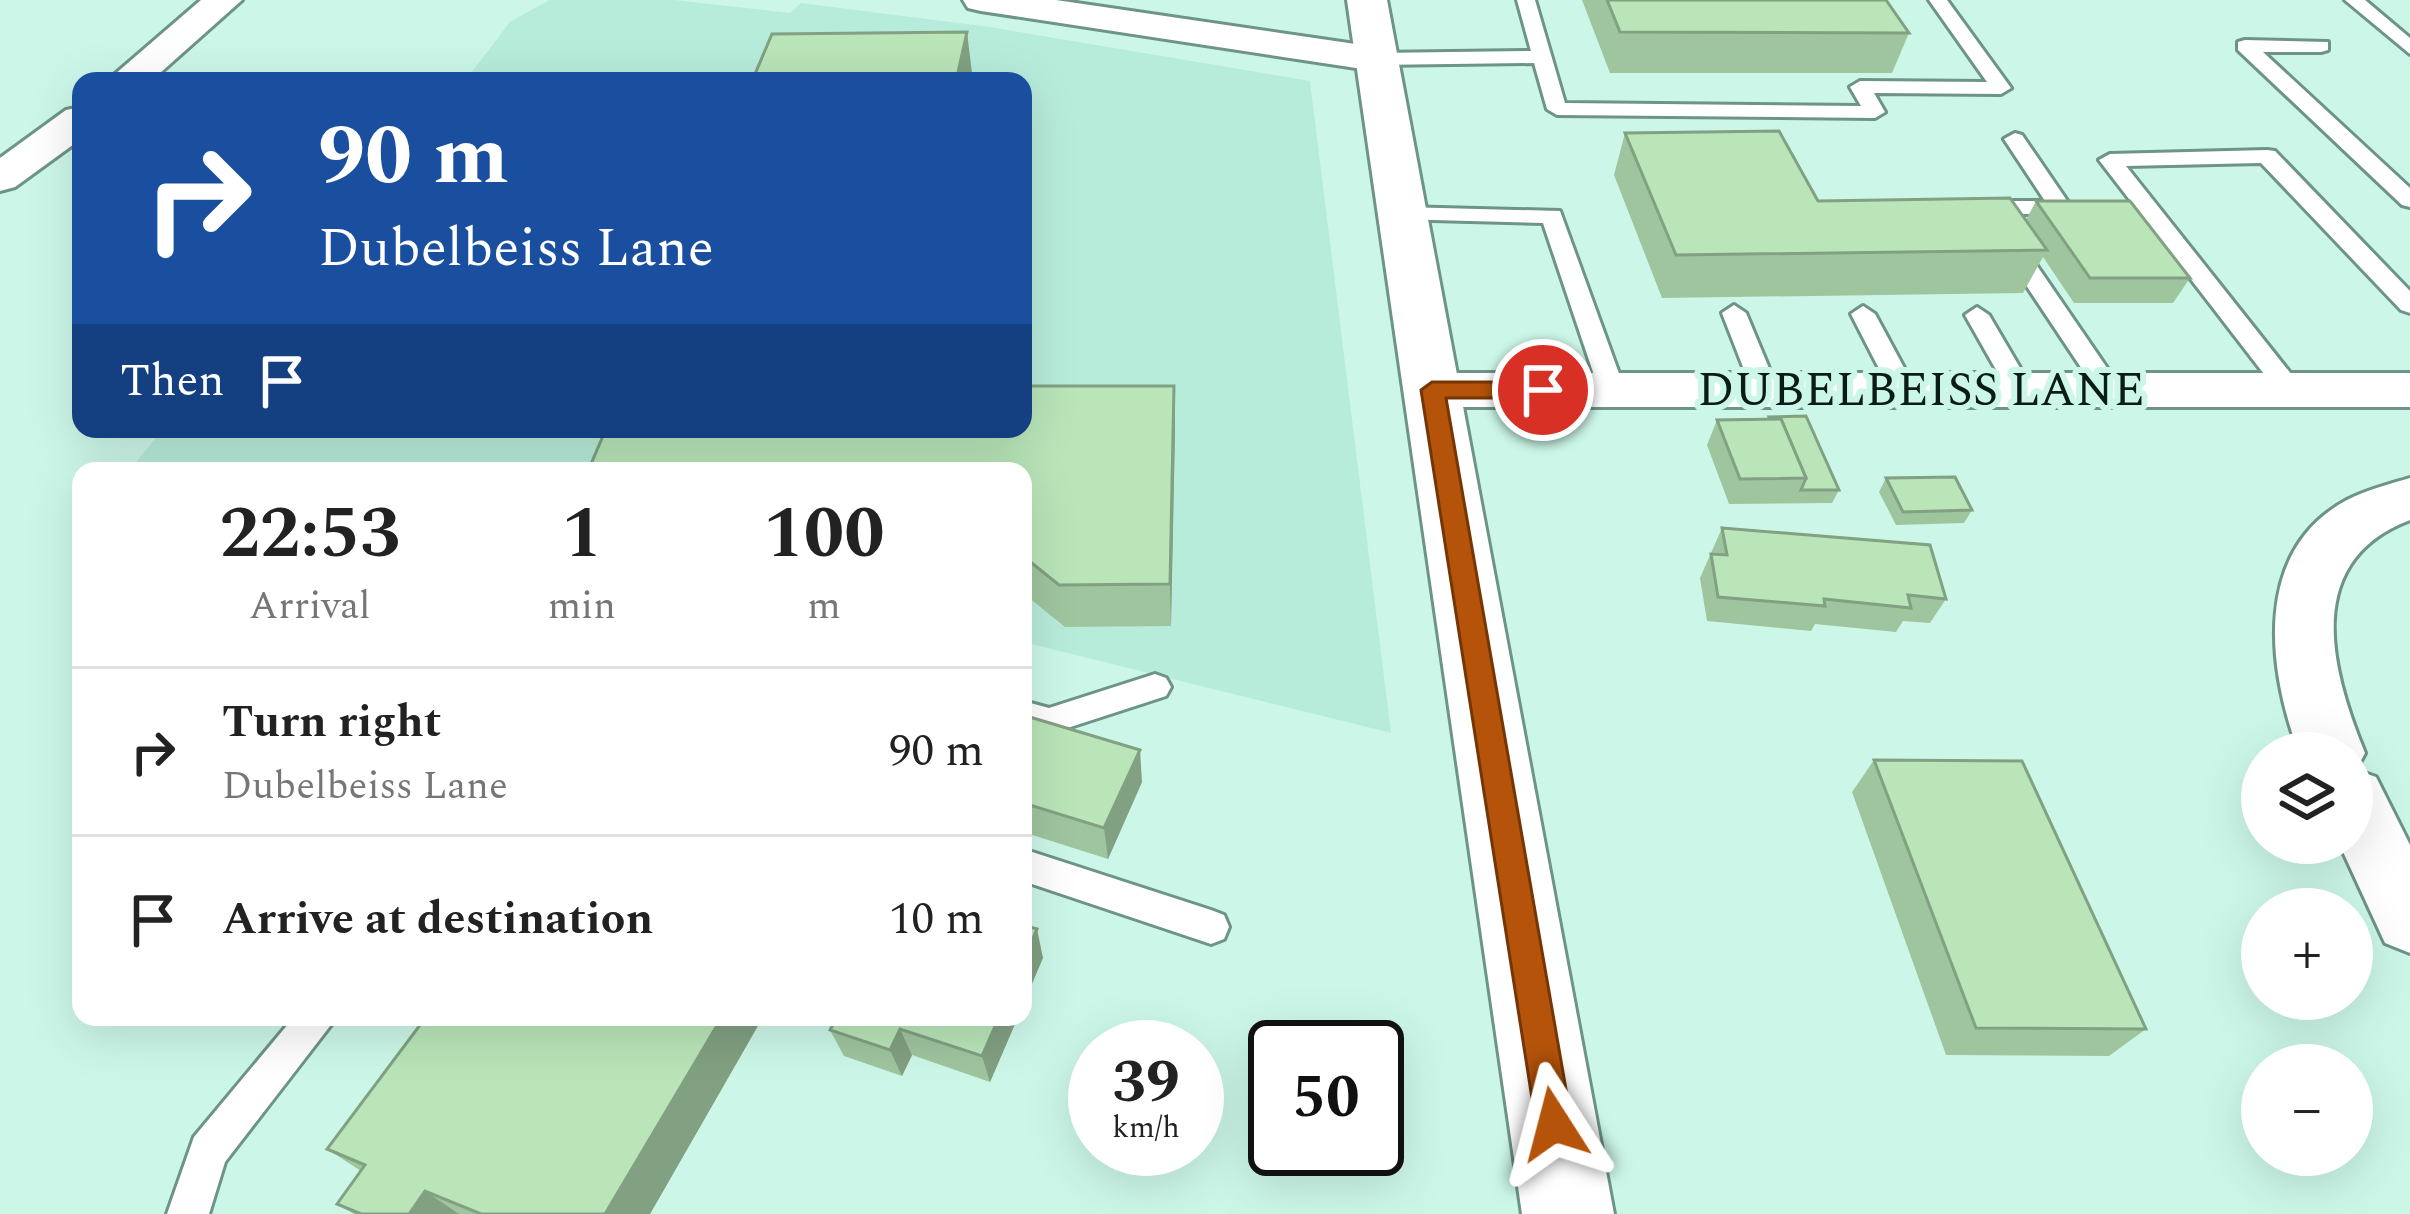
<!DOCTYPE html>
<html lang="en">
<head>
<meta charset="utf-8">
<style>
  body { margin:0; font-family:Spectral,serif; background:#f2f2f2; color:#222; height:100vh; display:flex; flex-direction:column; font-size:45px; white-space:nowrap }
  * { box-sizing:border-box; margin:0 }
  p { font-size:39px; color:#767676 }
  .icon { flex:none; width:66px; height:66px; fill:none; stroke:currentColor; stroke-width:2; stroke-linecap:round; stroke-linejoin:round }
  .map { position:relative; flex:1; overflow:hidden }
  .details { position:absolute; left:72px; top:462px; width:960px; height:564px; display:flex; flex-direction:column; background:#fff; border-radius:24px; box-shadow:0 12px 48px #0002 }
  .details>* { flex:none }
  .guide { position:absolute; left:72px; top:72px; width:960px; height:366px; border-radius:24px; box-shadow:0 12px 48px #0002; background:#1a4fa0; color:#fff; overflow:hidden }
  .fabs { position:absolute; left:2241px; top:732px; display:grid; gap:24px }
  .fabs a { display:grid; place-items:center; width:132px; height:132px; border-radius:50%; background:#fff; box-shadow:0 12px 48px #0002; font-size:60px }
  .speed { position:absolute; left:1068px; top:1020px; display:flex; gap:24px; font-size:60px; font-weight:700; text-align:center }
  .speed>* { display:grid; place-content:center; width:156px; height:156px; border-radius:50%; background:#fff; box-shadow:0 12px 48px #0002; line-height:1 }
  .speed small { font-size:30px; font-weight:400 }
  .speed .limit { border:6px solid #111; border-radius:18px; background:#fff; color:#111 }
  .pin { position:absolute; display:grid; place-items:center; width:102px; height:102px; color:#fff; margin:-51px; border:6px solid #fff; border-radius:50%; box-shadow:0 3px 12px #0007 }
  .me { position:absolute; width:132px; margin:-66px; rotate:351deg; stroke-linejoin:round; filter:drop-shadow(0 0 9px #0008) }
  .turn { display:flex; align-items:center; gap:42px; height:252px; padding:0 48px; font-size:54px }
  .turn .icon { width:156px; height:156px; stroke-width:2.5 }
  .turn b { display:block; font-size:84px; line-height:102px }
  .then { display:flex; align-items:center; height:114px; padding:0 48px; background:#0003; gap:24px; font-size:45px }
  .eta { display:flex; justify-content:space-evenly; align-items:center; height:204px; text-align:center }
  .eta b { font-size:72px; font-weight:700; line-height:84px }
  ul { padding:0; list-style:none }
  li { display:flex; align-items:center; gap:36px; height:168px; padding:0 48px; border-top:3px solid #e0e0e0 }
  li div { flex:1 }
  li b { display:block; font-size:45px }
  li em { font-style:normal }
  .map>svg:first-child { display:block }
  .built { fill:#b8ecda }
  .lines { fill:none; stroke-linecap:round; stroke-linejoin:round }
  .lane-casing { stroke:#6d9487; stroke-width:6 }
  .street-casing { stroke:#6d9487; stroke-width:6 }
  .secondary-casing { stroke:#6d9487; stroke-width:6 }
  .lane { fill:#fff; fill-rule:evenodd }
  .street { fill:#fff; fill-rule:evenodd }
  .secondary { fill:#fff; fill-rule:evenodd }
  .wall { fill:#9fc59f }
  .shaded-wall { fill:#82a082 }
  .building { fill:#b9e5b9; stroke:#82a082; stroke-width:3 }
  .route { fill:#b45309; stroke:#753606; stroke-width:3 }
  .labels { text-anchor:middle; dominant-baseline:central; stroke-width:12; stroke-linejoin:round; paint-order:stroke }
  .street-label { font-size:48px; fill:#0b1b16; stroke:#ccf7e8 }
</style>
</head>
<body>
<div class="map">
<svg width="2410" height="1214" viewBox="0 0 2410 1214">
  <rect width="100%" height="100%" fill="#ccf7e8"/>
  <!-- built -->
  <polygon class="built" points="549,0 675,0 790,13 801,3 990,27 1310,81 1391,733 1023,642 1023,471 129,471 163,429 1023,429 1023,81 465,81 510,22"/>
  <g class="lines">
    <!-- lane casing -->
    <g class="lane-casing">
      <g id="lane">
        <polygon points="1517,0 1535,0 1565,103 1861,106 1850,87 1860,81 1987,82 1929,0 1947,0 2011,88 2001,94 1874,93 1885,112 1875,118 1557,115 1547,109 1534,63 1376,65 1366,59 1376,53 1531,51"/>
        <polygon points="2345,0 2365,0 2410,38 2410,54"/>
        <polygon points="2245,40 2328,42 2328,50 2321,52 2263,52 2410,188 2410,207 2402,205 2238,50 2238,42"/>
        <polygon points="2015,133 2022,135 2072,208 2069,213 1987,215 1976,208 1987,201 2045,201 2004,139"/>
        <polygon points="2267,150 2275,151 2410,291 2410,313 2401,310 2261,163 2126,166 2299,384 2303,390 2299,396 2281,396 2099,160 2110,154"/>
        <polygon points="1402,207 1560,211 1625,390 1621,396 1612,399 1599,390 1543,223 1394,219 1391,214"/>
        <polygon points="2012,239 2020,241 2118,384 2122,390 2118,396 2100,396 2000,246"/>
        <polygon points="1734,305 1746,313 1778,390 1774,396 1765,399 1752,390 1722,313"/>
        <polygon points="1863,306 1875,314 1916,390 1912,396 1903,399 1890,390 1851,314"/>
        <polygon points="1977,307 1989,315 2033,390 2029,396 2020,399 2011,396 1965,315"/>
        <polygon points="1155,674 1166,678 1171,687 1166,696 1049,734 1023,727 1023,701 1049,708"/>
        <polygon points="1023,849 1211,910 1224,915 1229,927 1224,939 1211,944 1023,881"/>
        <polygon points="294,1017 337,1017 225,1162 209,1214 167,1214 194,1137"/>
      </g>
    </g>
    <!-- street casing -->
    <g class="street-casing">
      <g id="street">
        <polygon points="201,0 242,0 151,81 107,81"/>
        <polygon points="963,0 1056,0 1376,47 1390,51 1396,59 1390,67 1376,71 981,11 968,8"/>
        <polygon points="81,107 81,139 15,187 0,191 0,158 66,110"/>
        <polygon points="1433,373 2410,373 2410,407 1433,407 1415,402 1407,390 1415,378"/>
        <path d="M2410,478V520C2302,561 2330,668 2365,753L2356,770L2376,777L2410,845V953L2385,943L2339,843H2352V753H2299C2268,669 2252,551 2347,500C2366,490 2390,484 2410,478Z"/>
      </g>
    </g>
    <!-- secondary casing -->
    <g class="secondary-casing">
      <polygon id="secondary" points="1347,0 1387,0 1614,1214 1522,1214"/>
    </g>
    <!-- lane -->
    <use href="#lane" class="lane"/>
    <!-- street -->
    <use href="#street" class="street"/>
    <!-- secondary -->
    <use href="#secondary" class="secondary"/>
  </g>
  <!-- wall -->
  <g class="wall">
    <polygon points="1582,0 1886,0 1909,33 1892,73 1610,73"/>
    <polygon points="1625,133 1818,201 2026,220 2036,201 2190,278 2173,303 2074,303 2043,257 2023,293 1662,298 1614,175"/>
    <polygon points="1769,417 1839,490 1832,503 1729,504 1707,445 1717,420 1768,419"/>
    <polygon points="1175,429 1171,626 1065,627 1023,593 1023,471"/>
    <polygon points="1886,478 1972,510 1964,523 1896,525 1879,492"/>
    <polygon points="1722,528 1946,599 1930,623 1903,621 1896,632 1815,624 1811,631 1707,621 1700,578"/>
    <polygon points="1023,715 1142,782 1108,859 1023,832"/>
    <polygon points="1874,760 2146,1029 2109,1056 1946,1055 1852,792"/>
    <polygon points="763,1017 650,1214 354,1214 337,1204 361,1171 327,1149"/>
    <polygon points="812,1017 1018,1017 990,1082 912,1055 902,1076 844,1056 830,1030 833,1024"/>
  </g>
  <!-- shaded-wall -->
  <g class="shaded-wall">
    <polygon points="967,32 972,73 971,81 956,81"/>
    <polygon points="1174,386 1175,429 1171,626 1170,584"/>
    <polygon points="1140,750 1142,782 1108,859 1104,828"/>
    <polygon points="1037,929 1043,958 1023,1005 1023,961"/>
    <polygon points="722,1017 763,1017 650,1214 605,1214"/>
    <polygon points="999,1017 1018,1017 990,1082 982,1056"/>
    <polygon points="900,1029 912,1055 902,1076 890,1050"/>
    <polygon points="425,1191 459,1214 409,1214"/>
  </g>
  <!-- building -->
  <g class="building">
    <polygon points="1607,0 1886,0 1909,33 1620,32"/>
    <polygon points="967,32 956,81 752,81 772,34"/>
    <polygon points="1779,131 1818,201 2010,198 2047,250 1676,255 1625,133"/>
    <polygon points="2036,201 2130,201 2190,278 2090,278"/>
    <polygon points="1023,386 1174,386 1170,584 1059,585 1023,556 1023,471 588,471 606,429 1023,429"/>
    <polygon points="1806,416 1839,490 1801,490 1806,478 1781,419 1770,419 1769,417"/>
    <polygon points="1781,419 1806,478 1740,479 1717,420"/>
    <polygon points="1955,477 1972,510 1903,512 1886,478"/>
    <polygon points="1722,528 1930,545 1946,599 1908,595 1911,608 1824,599 1825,606 1718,597 1711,554 1727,555"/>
    <polygon points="1023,715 1140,750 1104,828 1023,803"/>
    <polygon points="1874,760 2022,761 2146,1029 1976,1028"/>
    <polygon points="1023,925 1037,929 1023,961"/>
    <polygon points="426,1017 722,1017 605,1214 481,1214 425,1191 409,1214 361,1214 337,1204 365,1165 327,1149"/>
    <polygon points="837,1017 999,1017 982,1056 900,1029 890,1050 830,1030"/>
  </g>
  <!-- route -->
  <polygon class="route" points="1432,382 1543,382 1554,390 1543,398 1446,398 1572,1124 1567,1136 1554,1142 1541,1136 1536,1124 1421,390"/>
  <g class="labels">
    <!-- street labels -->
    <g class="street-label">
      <text x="1921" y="390">DUBELBEISS LANE</text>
    </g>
  </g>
</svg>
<div class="fabs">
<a><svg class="icon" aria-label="layers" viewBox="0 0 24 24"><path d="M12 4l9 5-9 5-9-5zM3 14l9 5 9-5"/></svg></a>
<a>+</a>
<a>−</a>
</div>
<div class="speed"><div>39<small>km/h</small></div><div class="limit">50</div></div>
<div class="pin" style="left:1543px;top:390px;background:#d93025"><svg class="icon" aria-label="arrive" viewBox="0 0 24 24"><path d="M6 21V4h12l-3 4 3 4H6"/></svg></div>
<svg class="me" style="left:1554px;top:1124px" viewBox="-20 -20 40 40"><path d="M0-17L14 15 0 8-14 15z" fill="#b45309" stroke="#fff" stroke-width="4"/></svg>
<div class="guide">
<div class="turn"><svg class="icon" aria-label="right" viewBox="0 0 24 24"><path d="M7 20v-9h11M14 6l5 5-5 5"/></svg><div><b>90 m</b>Dubelbeiss Lane</div></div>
<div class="then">Then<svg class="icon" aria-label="arrive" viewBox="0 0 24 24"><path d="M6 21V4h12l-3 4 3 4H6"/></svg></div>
</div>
<section class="details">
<div class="eta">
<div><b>22:53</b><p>Arrival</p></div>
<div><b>1</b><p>min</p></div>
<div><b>100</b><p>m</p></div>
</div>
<ul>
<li><svg class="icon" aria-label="right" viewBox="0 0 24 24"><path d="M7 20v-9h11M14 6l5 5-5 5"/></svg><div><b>Turn right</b><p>Dubelbeiss Lane</p></div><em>90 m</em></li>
<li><svg class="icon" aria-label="arrive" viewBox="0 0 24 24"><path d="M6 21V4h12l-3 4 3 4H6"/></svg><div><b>Arrive at destination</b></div><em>10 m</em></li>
</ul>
</section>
</div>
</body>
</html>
